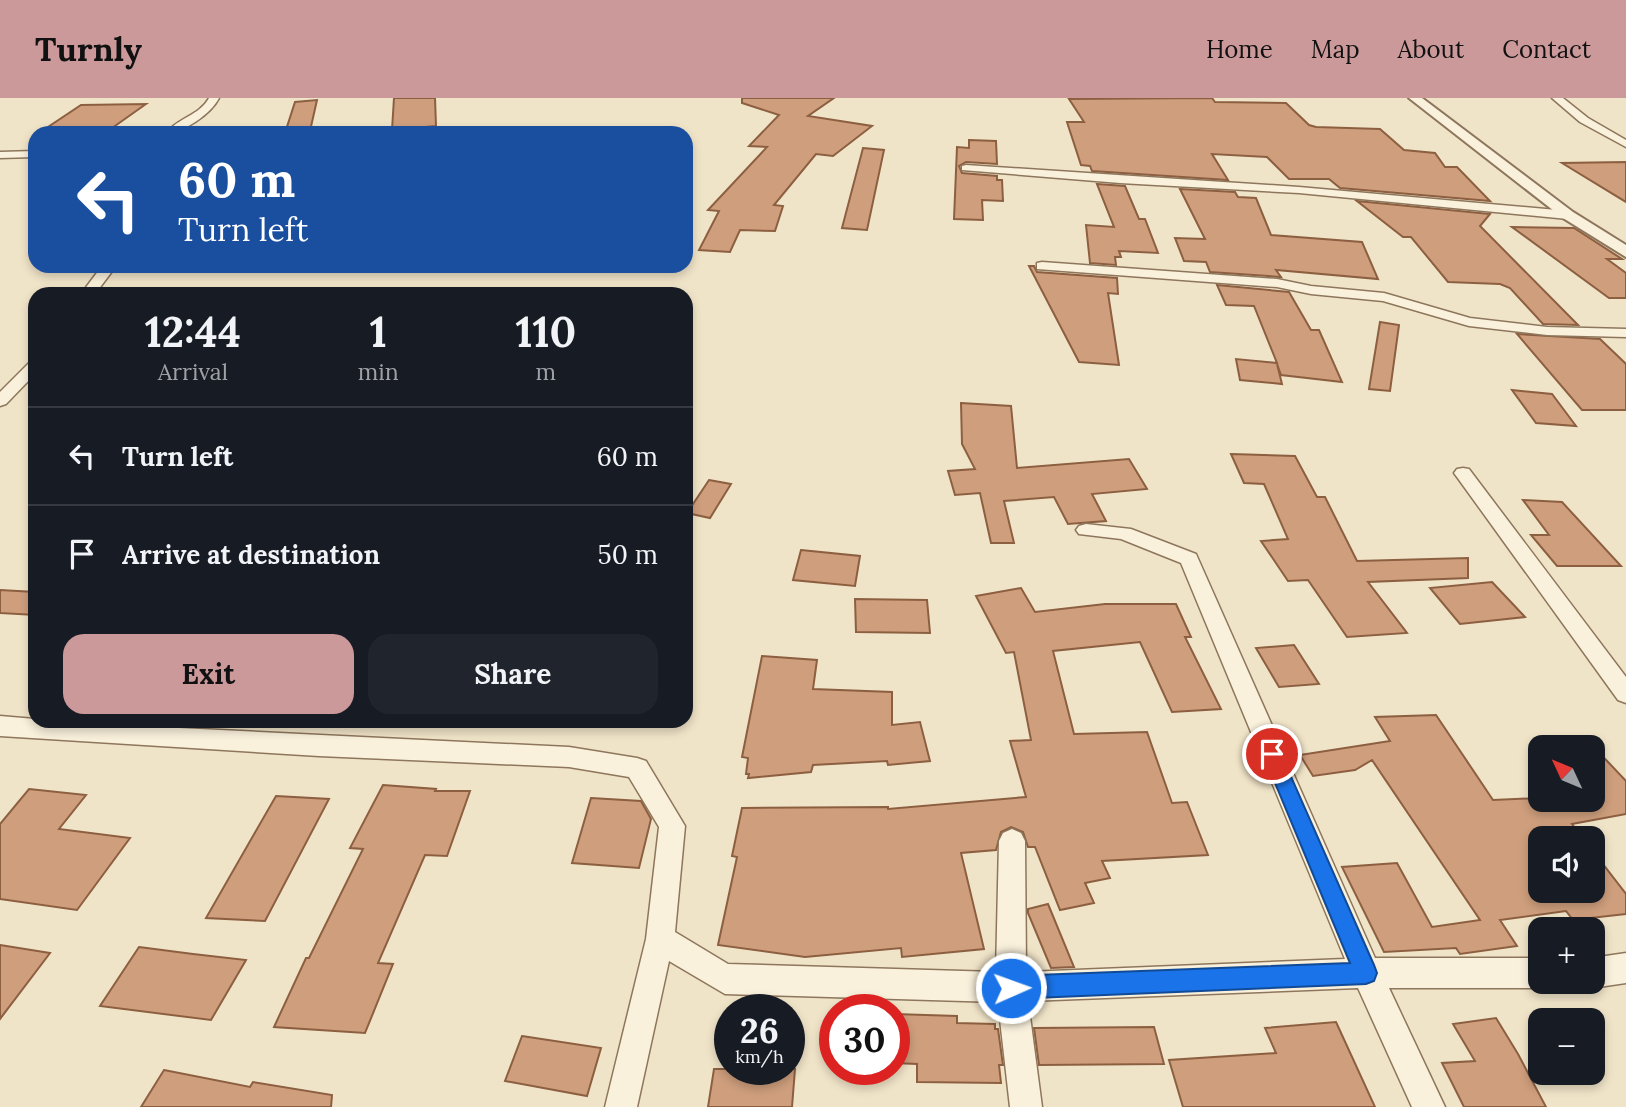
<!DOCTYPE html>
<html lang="en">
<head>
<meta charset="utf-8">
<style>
  body { margin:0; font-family:Lora,serif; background:#20242c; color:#f1f3f6; height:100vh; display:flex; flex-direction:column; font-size:26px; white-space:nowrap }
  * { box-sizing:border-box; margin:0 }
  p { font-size:23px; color:#9ea1a6 }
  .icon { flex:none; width:38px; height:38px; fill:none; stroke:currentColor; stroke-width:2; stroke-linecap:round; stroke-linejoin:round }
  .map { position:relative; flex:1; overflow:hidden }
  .panel { position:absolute; left:28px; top:189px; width:665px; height:441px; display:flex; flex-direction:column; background:#171b24; border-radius:21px; box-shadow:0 4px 10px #0003 }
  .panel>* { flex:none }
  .guide { position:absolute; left:28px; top:28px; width:665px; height:147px; border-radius:21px; box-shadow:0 4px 10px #0003; background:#1a4fa0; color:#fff; overflow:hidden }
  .needle { width:46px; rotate:314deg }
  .tools { position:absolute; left:1528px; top:637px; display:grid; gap:14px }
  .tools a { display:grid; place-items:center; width:77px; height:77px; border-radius:14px; background:#171b24; box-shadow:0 4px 10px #0003; font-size:35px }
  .speed { position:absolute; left:714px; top:896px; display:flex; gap:14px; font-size:35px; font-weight:700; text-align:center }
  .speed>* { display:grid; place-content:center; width:91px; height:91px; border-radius:50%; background:#171b24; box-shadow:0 4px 10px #0003; line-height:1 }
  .speed small { font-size:18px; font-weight:400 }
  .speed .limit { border:10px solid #d22; background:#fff; color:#111 }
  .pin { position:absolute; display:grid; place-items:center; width:60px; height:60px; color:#fff; margin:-30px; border:4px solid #fff; border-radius:50%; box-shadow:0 2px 7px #0007 }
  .me { position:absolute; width:77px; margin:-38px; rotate:88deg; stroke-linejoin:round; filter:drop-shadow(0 0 5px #0008) }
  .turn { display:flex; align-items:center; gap:24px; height:147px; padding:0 35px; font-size:32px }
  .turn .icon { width:91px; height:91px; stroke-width:2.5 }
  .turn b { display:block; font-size:49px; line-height:60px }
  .eta { display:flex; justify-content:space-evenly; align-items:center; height:119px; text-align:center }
  .eta b { font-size:42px; font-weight:700; line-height:49px }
  .primary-button { display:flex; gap:14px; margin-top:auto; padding:14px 35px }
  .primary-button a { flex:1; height:80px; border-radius:21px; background:#cc999b; color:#111; font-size:28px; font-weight:700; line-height:80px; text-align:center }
  .primary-button a+a { background:#20242c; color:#f1f3f6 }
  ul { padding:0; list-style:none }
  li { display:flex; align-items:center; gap:21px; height:98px; padding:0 35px; border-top:2px solid #363941 }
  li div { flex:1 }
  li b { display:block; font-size:26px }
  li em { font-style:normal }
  header { display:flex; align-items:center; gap:42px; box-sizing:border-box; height:98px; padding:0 35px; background:#cc999b; color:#111 }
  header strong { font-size:33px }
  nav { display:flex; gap:38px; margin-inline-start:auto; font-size:24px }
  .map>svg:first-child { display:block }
  .building { fill:#cf9f7d; stroke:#8d5f41; stroke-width:2 }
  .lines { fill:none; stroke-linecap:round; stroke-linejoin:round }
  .minor-casing { stroke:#8d765c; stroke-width:3 }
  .tertiary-casing { stroke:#8d765c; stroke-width:4 }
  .minor { fill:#faf1dc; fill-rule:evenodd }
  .tertiary { fill:#faf1dc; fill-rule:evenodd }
  .route { fill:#1a73e8; stroke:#114b97; stroke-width:2 }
</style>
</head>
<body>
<header>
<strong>Turnly</strong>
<nav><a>Home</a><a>Map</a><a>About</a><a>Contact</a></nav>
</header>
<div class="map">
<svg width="1626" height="1009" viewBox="0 0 1626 1009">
  <rect width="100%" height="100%" fill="#f0e4c8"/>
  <!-- building -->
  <g class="building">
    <polygon points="394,0 435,0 436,28 392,32"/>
    <polygon points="742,0 834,0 808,18 872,28 833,58 816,56 774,107 783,108 775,133 740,132 730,154 699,152 719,113 708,112 767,49 749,48 779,17 742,5"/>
    <polygon points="1212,0 1215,4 1286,5 1309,27 1316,29 1380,31 1404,52 1435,55 1445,69 1457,69 1490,103 1340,90 1329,81 1289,81 1267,59 1212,56 1228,82 1092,73 1090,68 1081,67 1067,24 1084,24 1069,1"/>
    <polygon points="317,2 310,33 285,35 295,4"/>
    <polygon points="146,6 105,35 39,35 81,7"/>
    <polygon points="969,42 996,43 997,66 966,64 959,68 962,75 997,78 997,82 1002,82 1003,103 982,102 983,122 954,121 957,49 969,50"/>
    <polygon points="863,50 884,52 867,132 842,130"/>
    <polygon points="1626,64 1626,104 1562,65"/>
    <polygon points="1097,86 1125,88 1139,121 1145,121 1158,155 1119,153 1121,159 1115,159 1116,167 1090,165 1086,127 1114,129"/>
    <polygon points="1180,91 1235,94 1238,99 1256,100 1271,137 1362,144 1378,181 1276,172 1281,179 1210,174 1206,164 1184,163 1175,140 1205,141"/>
    <polygon points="1357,103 1490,116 1480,128 1578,227 1543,226 1510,190 1500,186 1448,184 1411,139 1403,139"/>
    <polygon points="1512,129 1574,130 1622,161 1607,161 1626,175 1626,200 1609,200"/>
    <polygon points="1029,168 1034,168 1037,174 1117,180 1118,196 1108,195 1119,267 1079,264"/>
    <polygon points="1217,187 1289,194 1311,232 1319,232 1342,284 1281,277 1277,266 1282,286 1240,282 1236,261 1277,265 1254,208 1226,207"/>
    <polygon points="1380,224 1399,227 1390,293 1369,291"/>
    <polygon points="1517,236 1600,241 1626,266 1626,312 1582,312"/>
    <polygon points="1512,292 1552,296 1576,328 1536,325"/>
    <polygon points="961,305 1011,308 1017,370 1129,361 1147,391 1092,396 1106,423 1068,426 1054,399 1004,403 1014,445 991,445 980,395 955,397 948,373 975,371 962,346"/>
    <polygon points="1231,356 1295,358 1317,399 1325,399 1357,463 1468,460 1468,480 1368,484 1407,535 1347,539 1308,482 1288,483 1261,443 1288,441 1264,386 1244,385"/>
    <polygon points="709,382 731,386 710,420 687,415"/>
    <polygon points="1523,402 1562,404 1621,468 1557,468 1531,437 1549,437"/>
    <polygon points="801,452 860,458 855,488 793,482"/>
    <polygon points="1492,484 1525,519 1460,526 1430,490"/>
    <polygon points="1021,490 1035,514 1105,506 1176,506 1191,539 1185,539 1221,611 1172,614 1140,544 1053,553 1074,636 1147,634 1172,705 1187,704 1208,757 1102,763 1110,780 1085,785 1094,805 1060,812 1035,749 1028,749 1023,734 1011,729 1001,734 996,752 961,755 984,851 902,859 901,850 805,859 718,847 737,759 732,758 742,710 888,709 888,711 1026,699 1010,643 1031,642 1014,554 1006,555 976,498"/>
    <polygon points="0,492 35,494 35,517 0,515"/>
    <polygon points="855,501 927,502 930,535 856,534"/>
    <polygon points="1294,547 1319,586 1279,589 1256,550"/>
    <polygon points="762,558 817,562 813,591 892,594 892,627 920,624 930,663 888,667 887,663 813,667 811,674 748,680 749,676 746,676 748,660 742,659"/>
    <polygon points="1436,617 1493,702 1540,700 1592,702 1592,647 1626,683 1626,716 1572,726 1583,740 1540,740 1540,793 1592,793 1592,752 1626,796 1626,816 1573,822 1566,813 1500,822 1517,848 1460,856 1456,850 1384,854 1342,769 1397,765 1432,829 1480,822 1372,662 1355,672 1313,678 1300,657 1390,643 1375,619"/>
    <polygon points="383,687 436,691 435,693 470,693 447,758 425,757 378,865 393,866 365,935 274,929 306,860 309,860 363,751 350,750"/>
    <polygon points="29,691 86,697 59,731 130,740 77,812 0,801 0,726"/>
    <polygon points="276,698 329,701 265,823 206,820"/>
    <polygon points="591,700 641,703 651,721 639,770 572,765"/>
    <polygon points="1048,806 1074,869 1051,870 1028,815 1028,811"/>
    <polygon points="0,847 50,855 0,921"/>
    <polygon points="139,849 193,856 246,862 211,922 100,908"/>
    <polygon points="894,916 957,918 957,925 995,926 995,931 998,931 1003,967 999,967 1001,985 917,984 917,966 894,965"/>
    <polygon points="1496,920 1518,956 1546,1009 1464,1009 1442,965 1475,963 1453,926"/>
    <polygon points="1336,924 1375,1009 1183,1009 1169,962 1276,955 1265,930"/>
    <polygon points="1154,929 1164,966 1039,967 1034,930"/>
    <polygon points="522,938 601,950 587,998 505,983"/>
    <polygon points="714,971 795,971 792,1009 708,1009"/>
    <polygon points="164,972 250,989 253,984 332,997 331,1009 141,1009"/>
  </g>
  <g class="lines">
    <!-- minor casing -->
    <g class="minor-casing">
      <g id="minor">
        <path d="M209,0H219C211,16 183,35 166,35C178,20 200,17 209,0Z"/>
        <polygon points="1552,0 1563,0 1588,20 1626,42 1626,49 1580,24"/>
        <polygon points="35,53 35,59 0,60 0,54"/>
        <polygon points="966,67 1299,89 1568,113 1574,117 1568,121 1299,95 1120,85 962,72 962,68"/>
        <polygon points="1042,164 1277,181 1311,188 1384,195 1470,220 1547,229 1626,231 1626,239 1547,237 1469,228 1383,203 1311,196 1277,189 1037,171 1037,165"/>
        <polygon points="102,168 116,168 95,196 81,196"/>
        <polygon points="35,262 35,276 6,306 0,308 0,294 30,264"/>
        <polygon points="1463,370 1469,371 1626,579 1626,605 1618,602 1457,379 1454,375 1457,371"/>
        <polygon points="1086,426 1131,431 1196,456 1375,860 1540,860 1540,884 1551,884 1540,890 1389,890 1445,1009 1412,1009 1358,890 1028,903 1042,1009 1010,1009 998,904 725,896 669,863 637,1009 605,1009 646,841 659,729 629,679 569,669 319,658 0,638 0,618 35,621 35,623 569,649 637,660 646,663 685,728 675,834 728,866 996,874 999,743 1003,735 1012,731 1021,735 1025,743 1026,874 1345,861 1181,465 1121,441 1079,436 1076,432 1079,428"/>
        <polygon points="1626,855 1626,885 1592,890 1582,885 1592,884 1592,860"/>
      </g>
    </g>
    <!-- tertiary casing -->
    <g class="tertiary-casing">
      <polygon id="tertiary" points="1409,0 1422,0 1573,114 1626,147 1626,159 1563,120"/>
    </g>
    <!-- minor -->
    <use href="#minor" class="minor"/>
    <!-- tertiary -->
    <use href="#tertiary" class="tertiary"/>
  </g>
  <!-- route -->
  <polygon class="route" points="1272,649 1279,651 1281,656 1374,867 1377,875 1374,883 1366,886 1011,901 1003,898 1000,890 1003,882 1011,878 1350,865 1263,656 1266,651"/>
</svg>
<div class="tools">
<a><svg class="needle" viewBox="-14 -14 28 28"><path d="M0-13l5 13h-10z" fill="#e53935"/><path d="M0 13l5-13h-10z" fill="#9ea1a6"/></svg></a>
<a><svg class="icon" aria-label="sound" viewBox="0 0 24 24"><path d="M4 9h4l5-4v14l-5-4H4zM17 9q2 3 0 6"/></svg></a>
<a>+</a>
<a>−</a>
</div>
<div class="speed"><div>26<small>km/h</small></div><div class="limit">30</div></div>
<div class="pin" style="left:1272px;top:656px;background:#d93025"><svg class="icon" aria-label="arrive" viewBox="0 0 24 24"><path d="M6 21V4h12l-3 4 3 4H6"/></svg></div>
<svg class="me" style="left:1011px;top:890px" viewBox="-20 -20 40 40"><circle r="17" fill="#1a73e8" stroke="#fff" stroke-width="3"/><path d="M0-11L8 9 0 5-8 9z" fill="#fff"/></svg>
<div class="guide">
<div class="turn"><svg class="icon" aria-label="left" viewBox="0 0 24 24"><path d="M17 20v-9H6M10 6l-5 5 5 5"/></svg><div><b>60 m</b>Turn left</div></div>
</div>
<section class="panel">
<div class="eta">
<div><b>12:44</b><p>Arrival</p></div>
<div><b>1</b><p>min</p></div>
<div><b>110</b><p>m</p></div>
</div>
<ul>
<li><svg class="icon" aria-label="left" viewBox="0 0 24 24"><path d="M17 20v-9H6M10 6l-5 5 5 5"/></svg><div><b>Turn left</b></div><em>60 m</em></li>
<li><svg class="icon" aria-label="arrive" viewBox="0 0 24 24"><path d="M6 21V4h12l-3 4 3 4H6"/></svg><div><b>Arrive at destination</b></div><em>50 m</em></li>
</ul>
<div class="primary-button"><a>Exit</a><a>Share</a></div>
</section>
</div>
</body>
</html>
